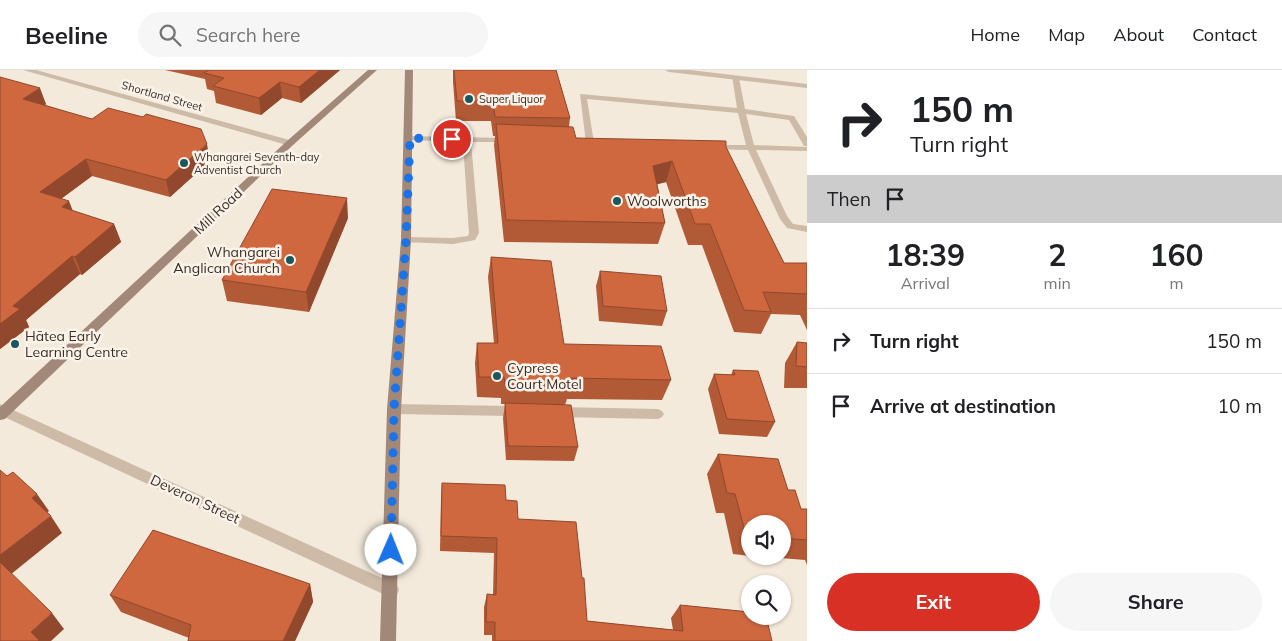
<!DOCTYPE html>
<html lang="en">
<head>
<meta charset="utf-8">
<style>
  body { margin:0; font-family:Mulish,sans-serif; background:#f6f6f6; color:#202124; height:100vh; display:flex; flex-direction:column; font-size:19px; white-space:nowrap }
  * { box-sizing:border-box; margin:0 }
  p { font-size:16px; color:#757577 }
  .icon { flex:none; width:28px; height:28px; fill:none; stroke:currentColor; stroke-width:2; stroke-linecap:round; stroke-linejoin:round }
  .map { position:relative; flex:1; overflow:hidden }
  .side { display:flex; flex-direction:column; background:#fff; width:475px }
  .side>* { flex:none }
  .top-card { background:#fff; color:#202124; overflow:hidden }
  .tools { position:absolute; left:741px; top:445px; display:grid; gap:10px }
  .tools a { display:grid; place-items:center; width:50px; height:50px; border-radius:50%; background:#fff; box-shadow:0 1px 4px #0004; font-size:25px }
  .pin { position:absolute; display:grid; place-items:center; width:42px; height:42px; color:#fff; margin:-21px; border:2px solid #fff; border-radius:50%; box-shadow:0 1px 5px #0007 }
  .me { position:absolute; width:55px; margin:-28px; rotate:1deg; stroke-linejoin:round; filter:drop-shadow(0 0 4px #0008) }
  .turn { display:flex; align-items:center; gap:18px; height:105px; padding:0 20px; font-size:22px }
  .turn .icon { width:65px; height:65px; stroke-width:2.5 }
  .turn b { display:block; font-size:35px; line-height:42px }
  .then { display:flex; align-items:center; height:48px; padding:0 20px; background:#0003; gap:10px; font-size:19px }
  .eta { display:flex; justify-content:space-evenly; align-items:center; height:85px; text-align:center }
  .eta b { font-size:30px; font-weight:700; line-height:35px }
  .primary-button { display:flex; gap:10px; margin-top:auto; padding:10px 20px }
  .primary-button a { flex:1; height:58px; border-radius:30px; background:#d93025; color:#fff; font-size:20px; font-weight:700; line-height:58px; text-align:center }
  .primary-button a+a { background:#f6f6f6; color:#202124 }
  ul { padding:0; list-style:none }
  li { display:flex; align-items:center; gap:15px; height:65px; padding:0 20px; border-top:1px solid #e0e0e0 }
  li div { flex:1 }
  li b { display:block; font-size:19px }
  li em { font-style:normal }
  header { display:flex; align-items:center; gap:30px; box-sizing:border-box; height:70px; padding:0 25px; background:#fff; border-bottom:1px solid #e0e0e0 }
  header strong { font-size:24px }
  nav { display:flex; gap:28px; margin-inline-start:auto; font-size:18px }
  .search { width:350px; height:45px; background:#f6f6f6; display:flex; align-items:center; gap:12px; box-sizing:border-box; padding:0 18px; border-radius:28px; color:#757577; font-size:19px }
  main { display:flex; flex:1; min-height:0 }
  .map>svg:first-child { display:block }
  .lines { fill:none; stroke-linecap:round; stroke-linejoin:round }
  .service { fill:#cdbaa7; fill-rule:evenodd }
  .minor { fill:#cdbaa7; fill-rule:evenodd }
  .tertiary { fill:#cdbaa7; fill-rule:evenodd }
  .secondary { fill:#a18878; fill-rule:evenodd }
  .wall { fill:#b25936 }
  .shaded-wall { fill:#91482c }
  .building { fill:#cf673f; stroke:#91482c }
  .route { stroke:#1a73e8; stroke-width:9; stroke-dasharray:0 16.2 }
  .poi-dot { fill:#1a575e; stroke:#fbf3e9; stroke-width:2 }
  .labels { text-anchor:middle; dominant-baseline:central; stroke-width:5; stroke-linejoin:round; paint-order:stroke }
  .far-street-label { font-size:11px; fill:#392e28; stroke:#fbf3e9 }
  .far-poi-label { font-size:11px; fill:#392e28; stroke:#fbf3e9; text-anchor:start }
  .poi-label { font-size:14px; fill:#392e28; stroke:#fbf3e9; text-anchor:start }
  .street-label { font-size:14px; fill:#392e28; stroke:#fbf3e9 }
</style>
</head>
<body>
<header>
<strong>Beeline</strong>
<div class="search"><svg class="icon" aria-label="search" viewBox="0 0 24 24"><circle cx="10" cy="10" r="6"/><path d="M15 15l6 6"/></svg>Search here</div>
<nav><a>Home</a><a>Map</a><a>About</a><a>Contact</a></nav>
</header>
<main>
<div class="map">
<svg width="807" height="571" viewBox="0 0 807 571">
  <rect width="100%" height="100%" fill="#f4eadc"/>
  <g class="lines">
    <!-- service -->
    <g class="service">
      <polygon points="732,6 739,8 745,39 794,46 807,67 807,76 804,76 789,50 746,44 754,75 807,77 807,81 756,80 787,146 793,154 807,156 807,162 787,158 780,149 748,80 711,79 707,77 711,75 746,75 738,43 587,29 594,73 590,75 586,73 580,24 737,38"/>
      <polygon points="406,66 508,68 512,70 508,72 471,72 479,163 475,170 453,174 403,172 401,170 406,167 453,168 468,166 469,163 463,72 409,70 406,70"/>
      <polygon points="394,334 517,336 521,338 523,341 521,344 517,346 394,344 390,342 388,339 390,336"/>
      <polygon points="558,337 658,339 662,341 664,344 662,347 658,349 558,347 554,345 552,342 554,339"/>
    </g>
    <!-- minor -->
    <g class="minor">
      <polygon points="23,0 36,0 293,71 295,73 293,75 287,75"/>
      <polygon points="0,334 397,515 399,520 397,525 391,528 385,525 0,345"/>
    </g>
    <!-- tertiary -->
    <polygon class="tertiary" points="665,0 690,0 807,14 807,18 669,2"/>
    <!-- secondary -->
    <g class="secondary">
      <polygon points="368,0 377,0 293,75 5,349 0,350 0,337 287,71"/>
      <polygon points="405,0 413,0 411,170 401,339 396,571 380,571 387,339 401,170"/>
    </g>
  </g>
  <!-- wall -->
  <g class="wall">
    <polygon points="165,0 340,0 301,33 282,28 261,45 216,33 214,21 207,19 205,9"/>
    <polygon points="453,0 556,0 570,48 569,56 576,68 726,77 784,193 807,193 807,260 800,245 771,244 761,264 734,262 702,175 688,175 666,112 657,114 665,153 658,174 504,172 494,75 495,66 493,66 491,51 456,51 453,12"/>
    <polygon points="0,7 46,34 45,35 210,91 170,127 92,106 61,129 73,141 114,154 121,172 82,205 80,204 26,250 29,257 0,279"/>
    <polygon points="348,148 309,242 227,231 222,210"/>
    <polygon points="491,187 564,274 671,310 662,330 567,329 565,335 578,377 574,391 506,390 503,348 505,334 501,334 501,328 477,327 475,293 477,273 494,273 488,207"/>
    <polygon points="600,201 667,241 662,256 599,251 596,216"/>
    <polygon points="797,272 807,273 807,318 784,318 785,293"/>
    <polygon points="733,300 775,352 767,367 719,364 708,319 714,304 731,305"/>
    <polygon points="718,384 788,420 801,439 807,439 807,495 805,490 757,486 782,486 782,454 750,454 750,486 733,484 724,443 716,443 707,404"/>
    <polygon points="442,413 506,430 587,551 673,560 671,548 680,535 772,571 492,571 492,565 484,565 484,537 487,524 493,524 494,483 440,481 441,428"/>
    <polygon points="310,514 313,532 295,571 188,571 189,568 121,542 110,525"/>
  </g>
  <!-- shaded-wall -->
  <g class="shaded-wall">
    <polygon points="320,0 340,0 301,33 299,17"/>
    <polygon points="280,12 282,28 261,45 259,28"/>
    <polygon points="40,18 46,34 30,45 23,29"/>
    <polygon points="207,74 210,91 170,127 166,110"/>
    <polygon points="86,89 92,106 47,139 40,122"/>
    <polygon points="672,91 666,112 647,117 653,96"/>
    <polygon points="347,128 348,148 309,242 306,222"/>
    <polygon points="69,131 76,149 62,137"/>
    <polygon points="114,154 121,172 82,205 75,187"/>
    <polygon points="72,186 80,204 26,250 29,257 0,279 0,254 13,236"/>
    <polygon points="37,424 49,441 44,445 32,428"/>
    <polygon points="51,446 62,463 10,505 0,493 0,485"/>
    <polygon points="310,514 313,532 295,571 283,571"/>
    <polygon points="52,543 64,559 51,571 38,571 31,562"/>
  </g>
  <!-- building -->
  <g class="building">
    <polygon points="209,0 320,0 299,17 280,12 259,28 213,16 224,8 204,3"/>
    <polygon points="454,0 556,0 570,48 495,47 493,31 457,31"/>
    <polygon points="0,7 40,18 23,29 92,49 108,38 143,47 146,44 201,59 207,74 166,110 86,89 40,122 69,131 62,137 114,154 75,187 72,186 13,236 20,239 0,254"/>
    <polygon points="496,54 573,57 576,68 726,71 726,77 784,193 807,193 807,224 763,222 771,242 744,240 710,154 695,154 672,91 653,96 665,153 506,150"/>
    <polygon points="272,119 347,128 306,222 222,210"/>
    <polygon points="491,187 551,191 564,274 661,276 671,310 569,308 570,315 505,314 504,307 479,307 477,273 498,273"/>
    <polygon points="600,201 661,206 667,241 603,236"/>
    <polygon points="797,272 807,273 807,297 796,296"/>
    <polygon points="733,300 758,301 775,352 727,349 714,304 735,305"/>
    <polygon points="505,333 571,335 578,377 508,376"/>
    <polygon points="718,384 778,389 788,420 795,420 801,439 807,439 807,470 782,468 782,454 750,454 750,466 746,465 735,424 727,423"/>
    <polygon points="0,400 7,406 13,402 37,424 32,428 51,446 0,485"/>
    <polygon points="442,413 505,415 506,430 517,431 518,449 576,452 582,508 584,508 587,551 683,561 680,535 750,542 750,546 766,546 772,571 495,571 495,552 486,552 487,524 496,525 497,468 441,466"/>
    <polygon points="153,460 310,514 283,571 188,571 191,555 110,525"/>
    <polygon points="0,492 52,543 31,562 39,570 38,571 0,571"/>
  </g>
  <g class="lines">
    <!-- route -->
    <polyline class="route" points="391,480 394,339 406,170 410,68 452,69"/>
  </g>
  <!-- markers -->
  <g class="poi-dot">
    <circle cx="469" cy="29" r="5"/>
    <circle cx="184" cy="93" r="5"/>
    <circle cx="617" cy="131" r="5"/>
    <circle cx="290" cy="190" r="5"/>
    <circle cx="15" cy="274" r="5"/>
    <circle cx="497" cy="306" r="5"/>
  </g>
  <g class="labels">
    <!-- far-street labels -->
    <g class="far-street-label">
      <text transform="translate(162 26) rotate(16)">Shortland Street</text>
    </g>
    <!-- far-poi labels -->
    <g class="far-poi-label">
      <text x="479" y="29">Super Liquor</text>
      <text x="194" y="87">Whangarei Seventh-day<tspan x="194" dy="13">Adventist Church</tspan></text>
    </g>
    <!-- poi labels -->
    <g class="poi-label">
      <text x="627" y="131">Woolworths</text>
      <text x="280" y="182" text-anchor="end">Whangarei<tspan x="280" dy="16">Anglican Church</tspan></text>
      <text x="25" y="266">Hātea Early<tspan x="25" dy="16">Learning Centre</tspan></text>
      <text x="507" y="298">Cypress<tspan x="507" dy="16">Court Motel</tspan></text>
    </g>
    <!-- street labels -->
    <g class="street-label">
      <text transform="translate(218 141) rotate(-43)">Mill Road</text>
      <text transform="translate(195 429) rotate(25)">Deveron Street</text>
    </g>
  </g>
</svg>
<div class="tools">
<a><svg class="icon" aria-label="sound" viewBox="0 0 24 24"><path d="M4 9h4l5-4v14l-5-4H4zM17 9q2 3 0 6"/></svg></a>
<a><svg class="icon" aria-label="search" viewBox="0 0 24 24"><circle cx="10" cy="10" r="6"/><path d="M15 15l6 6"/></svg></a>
</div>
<div class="pin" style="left:452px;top:69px;background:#d93025"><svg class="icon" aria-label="arrive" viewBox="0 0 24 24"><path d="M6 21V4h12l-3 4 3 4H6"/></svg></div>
<svg class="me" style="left:391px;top:480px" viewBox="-20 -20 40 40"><circle r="19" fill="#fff"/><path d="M0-13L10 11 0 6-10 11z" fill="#1a73e8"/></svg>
</div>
<section class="side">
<div class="top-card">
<div class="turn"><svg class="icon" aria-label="right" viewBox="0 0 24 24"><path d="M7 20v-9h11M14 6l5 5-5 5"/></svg><div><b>150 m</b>Turn right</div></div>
<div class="then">Then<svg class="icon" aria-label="arrive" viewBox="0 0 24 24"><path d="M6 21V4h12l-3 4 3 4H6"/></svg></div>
</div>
<div class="eta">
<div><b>18:39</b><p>Arrival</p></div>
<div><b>2</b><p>min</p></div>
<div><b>160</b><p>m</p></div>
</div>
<ul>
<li><svg class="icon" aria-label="right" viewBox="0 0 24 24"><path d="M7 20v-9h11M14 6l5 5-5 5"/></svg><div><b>Turn right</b></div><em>150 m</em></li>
<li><svg class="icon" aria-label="arrive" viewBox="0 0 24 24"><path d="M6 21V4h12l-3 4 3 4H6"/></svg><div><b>Arrive at destination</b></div><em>10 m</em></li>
</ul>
<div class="primary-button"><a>Exit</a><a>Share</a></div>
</section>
</main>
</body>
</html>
